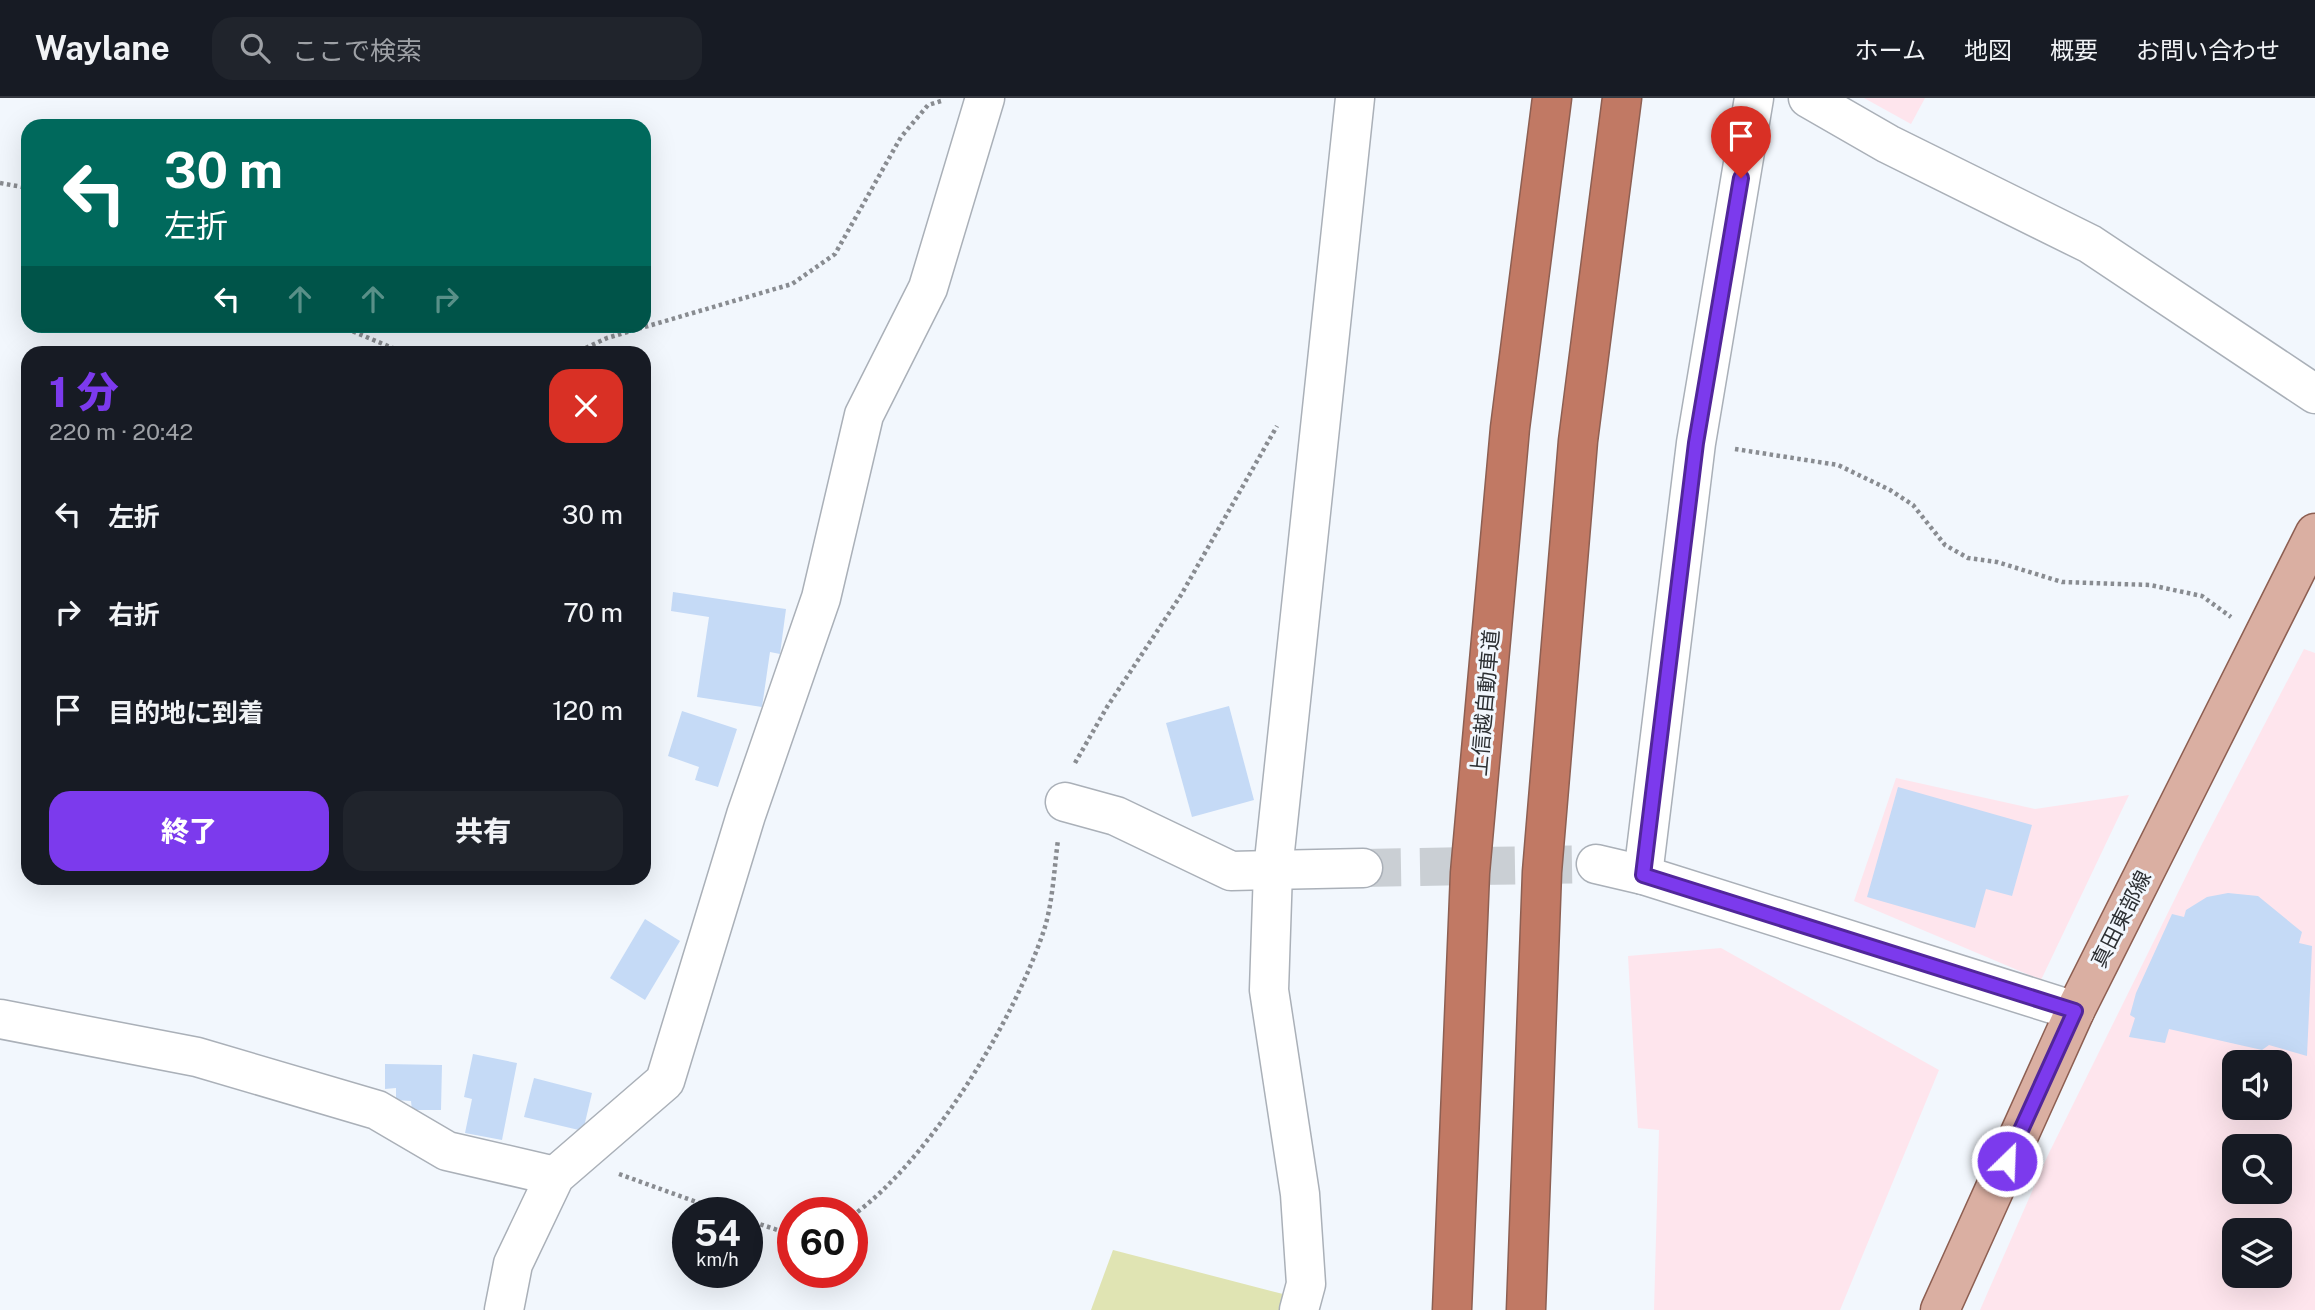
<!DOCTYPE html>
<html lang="ja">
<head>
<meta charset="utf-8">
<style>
  body { margin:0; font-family:"Public Sans","Noto Sans JP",sans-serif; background:#20242c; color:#f1f3f6; height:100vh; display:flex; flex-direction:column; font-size:26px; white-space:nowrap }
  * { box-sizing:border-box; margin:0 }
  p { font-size:23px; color:#9ea1a6 }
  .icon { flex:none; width:38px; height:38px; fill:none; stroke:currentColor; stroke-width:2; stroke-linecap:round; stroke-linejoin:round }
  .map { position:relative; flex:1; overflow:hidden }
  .drawer { position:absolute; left:21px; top:248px; width:630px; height:539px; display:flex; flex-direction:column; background:#171b24; border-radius:21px; box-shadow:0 7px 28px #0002 }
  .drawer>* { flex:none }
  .top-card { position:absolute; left:21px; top:21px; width:630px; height:214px; border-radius:21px; box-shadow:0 7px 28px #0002; background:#00695c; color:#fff; overflow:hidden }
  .controls { position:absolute; left:2222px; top:952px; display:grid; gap:14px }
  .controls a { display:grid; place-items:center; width:70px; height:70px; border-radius:14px; background:#171b24; box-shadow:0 7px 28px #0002; font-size:35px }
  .speed { position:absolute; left:672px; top:1099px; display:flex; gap:14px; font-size:35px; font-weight:700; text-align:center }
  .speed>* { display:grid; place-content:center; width:91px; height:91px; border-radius:50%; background:#171b24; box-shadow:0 7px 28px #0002; line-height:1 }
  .speed small { font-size:18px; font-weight:400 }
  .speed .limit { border:10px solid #d22; background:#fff; color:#111 }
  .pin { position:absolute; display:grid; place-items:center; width:60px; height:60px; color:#fff; margin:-72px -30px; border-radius:50% 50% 50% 0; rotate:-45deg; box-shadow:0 0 7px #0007 }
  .pin .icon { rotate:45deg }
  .me { position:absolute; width:77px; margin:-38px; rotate:24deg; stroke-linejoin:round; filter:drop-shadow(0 0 5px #0008) }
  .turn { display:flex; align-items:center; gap:24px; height:147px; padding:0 28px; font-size:32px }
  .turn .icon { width:91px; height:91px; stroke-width:2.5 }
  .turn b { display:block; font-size:49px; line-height:60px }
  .lanes { display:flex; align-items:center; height:66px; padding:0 28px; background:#0003; justify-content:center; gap:35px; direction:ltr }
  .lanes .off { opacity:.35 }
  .round { display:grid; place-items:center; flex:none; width:74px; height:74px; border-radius:21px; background:#20242c }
  .headline { display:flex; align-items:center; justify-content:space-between; height:119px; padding:0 28px }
  h1 { font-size:42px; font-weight:800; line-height:52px; color:#7c3aed }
  .button { display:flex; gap:14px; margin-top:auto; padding:14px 28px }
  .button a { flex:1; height:80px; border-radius:21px; background:#7c3aed; color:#fff; font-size:28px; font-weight:800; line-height:80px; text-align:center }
  .button a+a { background:#20242c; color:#f1f3f6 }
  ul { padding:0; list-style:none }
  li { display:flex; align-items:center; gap:21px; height:98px; padding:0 28px }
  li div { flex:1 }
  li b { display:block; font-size:26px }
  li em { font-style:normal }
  header { display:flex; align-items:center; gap:42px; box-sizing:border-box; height:98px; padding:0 35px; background:#171b24; border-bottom:2px solid #363941 }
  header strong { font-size:33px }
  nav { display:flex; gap:38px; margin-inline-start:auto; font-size:24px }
  .search { width:490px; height:63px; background:#20242c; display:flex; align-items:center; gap:18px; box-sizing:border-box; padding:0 24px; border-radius:21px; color:#9ea1a6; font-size:26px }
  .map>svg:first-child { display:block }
  .commercial { fill:#fee5ed; fill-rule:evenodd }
  .green { fill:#e0e4b3 }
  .building { fill:#c5daf6 }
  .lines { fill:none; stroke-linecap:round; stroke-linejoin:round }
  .minor-tunnel { stroke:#cacfd4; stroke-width:38; stroke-dasharray:38 19; stroke-linecap:butt }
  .minor-casing { stroke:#aab0b8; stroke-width:41 }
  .major-casing { stroke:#8d5f52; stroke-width:41 }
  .highway-casing { stroke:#8d5f52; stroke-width:41 }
  .path { stroke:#898c91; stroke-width:4.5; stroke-dasharray:3.5 3.5; stroke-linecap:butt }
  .minor { stroke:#fff; stroke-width:38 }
  .major { stroke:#daafa2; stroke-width:38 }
  .highway { stroke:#c17964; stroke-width:38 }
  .route-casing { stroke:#51269a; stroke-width:18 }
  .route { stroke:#7c3aed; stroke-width:12 }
  .labels { text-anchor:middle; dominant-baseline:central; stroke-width:6; stroke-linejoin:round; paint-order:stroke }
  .street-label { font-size:21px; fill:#2c2f32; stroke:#f2f7fd }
</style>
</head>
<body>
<header>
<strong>Waylane</strong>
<div class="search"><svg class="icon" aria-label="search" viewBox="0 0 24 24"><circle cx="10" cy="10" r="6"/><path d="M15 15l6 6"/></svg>ここで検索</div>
<nav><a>ホーム</a><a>地図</a><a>概要</a><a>お問い合わせ</a></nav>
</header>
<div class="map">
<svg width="2315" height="1212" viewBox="0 0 2315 1212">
  <rect width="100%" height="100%" fill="#f2f7fd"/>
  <!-- commercial -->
  <g class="commercial">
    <polygon points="1864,0 1925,0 1911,26"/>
    <path d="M2304,551L2315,555V1212H1980L2048,1057L2202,746ZM2235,964H2280V1010H2235ZM2235,1048H2280V1094H2235ZM2235,1132H2280V1178H2235Z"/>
    <polygon points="1896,680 2035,711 2129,697 2041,882 1854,803"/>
    <polygon points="1721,850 1939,972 1840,1212 1654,1212 1659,1032 1638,1030 1628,858"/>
  </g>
  <!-- green -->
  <polygon class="green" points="1113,1152 1283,1196 1279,1212 1091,1212"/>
  <!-- building -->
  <g class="building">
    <polygon points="673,494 786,511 780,556 770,554 762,609 697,599 709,519 671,513"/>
    <polygon points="1229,608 1254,702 1192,719 1166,625"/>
    <polygon points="682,613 737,631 718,689 695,682 699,669 668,658"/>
    <polygon points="1898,689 2032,727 2012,798 1986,791 1975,830 1867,799"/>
    <polygon points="2228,795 2258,798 2302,834 2299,845 2312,848 2307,958 2269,947 2262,952 2169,931 2165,945 2129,939 2135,920 2130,917 2136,895 2172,816 2184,819 2186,812 2207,799"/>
    <polygon points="645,821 680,843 645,902 610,880"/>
    <polygon points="473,956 517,965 502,1042 465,1035 472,1001 464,999"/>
    <polygon points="385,966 442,967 441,1012 412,1012 411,1003 396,1002 396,990 385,991"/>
    <polygon points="534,980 592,995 583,1033 524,1019"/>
  </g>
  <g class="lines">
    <!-- minor-tunnel -->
    <polyline class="minor-tunnel" points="1363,770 1596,766"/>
    <!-- minor casing -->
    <g class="minor-casing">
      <g id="minor">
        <polyline points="1808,0 1888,46 2090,146 2315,296"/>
        <polyline points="1065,704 1116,718 1231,773 1363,770"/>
        <polyline points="1596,766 1643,777 2075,913"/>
        <polyline points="1643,777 1696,345 1754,0"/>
        <polyline points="0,921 197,959 377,1012 447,1053 555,1078"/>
        <polyline points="504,1212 513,1166 555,1078 665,983 746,717 821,500 864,317 928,190 985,0"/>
        <polyline points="1299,1212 1306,1186 1300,1096 1269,892 1273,772 1355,0"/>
      </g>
    </g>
    <!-- major casing -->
    <g class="major-casing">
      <polyline id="major" points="1940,1212 2075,913 2315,435"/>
    </g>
    <!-- highway casing -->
    <g class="highway-casing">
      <g id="highway">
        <polyline points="1452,1212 1470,775 1510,330 1552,0"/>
        <polyline points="1526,1212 1542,774 1578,343 1622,0"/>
      </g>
    </g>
    <!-- path -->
    <g class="path">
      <polyline points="0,85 28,90"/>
      <polyline points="340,228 407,256"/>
      <polyline points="573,256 607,240 792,186 835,156 901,39 928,7 941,3"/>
      <polyline points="1735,351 1838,367 1890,392 1913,407 1945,447 1968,460 1997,464 2062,484 2150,487 2202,498 2231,519"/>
      <polyline points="1075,665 1107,609 1181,497 1277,328"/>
      <polyline points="619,1076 727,1115"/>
      <path d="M852,1118C930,1062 1014,923 1044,832C1053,804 1054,771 1058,742"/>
      <polyline points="747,1122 793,1137"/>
    </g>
    <!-- minor -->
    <use href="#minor" class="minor"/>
    <!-- major -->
    <use href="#major" class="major"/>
    <!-- highway -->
    <use href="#highway" class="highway"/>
  </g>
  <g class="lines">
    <!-- route casing -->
    <g class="route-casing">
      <polyline id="route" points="1741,80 1696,345 1643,777 2075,913 2007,1063"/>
    </g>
    <!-- route -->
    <use href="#route" class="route"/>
  </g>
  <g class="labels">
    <!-- street labels -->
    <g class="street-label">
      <text transform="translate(1485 605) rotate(-85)">上信越自動車道</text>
      <text transform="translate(2121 821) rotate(-63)">真田東部線</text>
    </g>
  </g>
</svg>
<div class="controls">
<a><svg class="icon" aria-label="sound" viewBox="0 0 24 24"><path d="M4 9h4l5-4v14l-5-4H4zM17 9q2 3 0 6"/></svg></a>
<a><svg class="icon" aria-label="search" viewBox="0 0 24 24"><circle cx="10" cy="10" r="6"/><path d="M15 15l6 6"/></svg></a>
<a><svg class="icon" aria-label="layers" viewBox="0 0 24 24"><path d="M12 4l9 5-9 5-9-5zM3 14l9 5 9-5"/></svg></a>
</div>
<div class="speed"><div>54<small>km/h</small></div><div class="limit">60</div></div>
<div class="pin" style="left:1741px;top:80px;background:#d93025"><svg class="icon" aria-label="arrive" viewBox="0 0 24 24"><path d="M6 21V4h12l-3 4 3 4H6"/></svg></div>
<svg class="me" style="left:2007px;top:1063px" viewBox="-20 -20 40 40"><circle r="17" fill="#7c3aed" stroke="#fff" stroke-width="3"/><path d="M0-11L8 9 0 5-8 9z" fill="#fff"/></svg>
<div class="top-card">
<div class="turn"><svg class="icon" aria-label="left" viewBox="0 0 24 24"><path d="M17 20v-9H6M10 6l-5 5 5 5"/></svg><div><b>30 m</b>左折</div></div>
<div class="lanes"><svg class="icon" aria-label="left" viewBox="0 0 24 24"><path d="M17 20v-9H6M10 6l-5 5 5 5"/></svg><svg class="icon off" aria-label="ahead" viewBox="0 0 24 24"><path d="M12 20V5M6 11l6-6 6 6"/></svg><svg class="icon off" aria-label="ahead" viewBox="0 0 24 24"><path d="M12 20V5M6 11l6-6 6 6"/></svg><svg class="icon off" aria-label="right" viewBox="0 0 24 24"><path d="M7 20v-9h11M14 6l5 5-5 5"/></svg></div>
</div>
<section class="drawer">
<div class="headline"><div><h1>1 分</h1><p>220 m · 20:42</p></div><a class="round" style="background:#d93025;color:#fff"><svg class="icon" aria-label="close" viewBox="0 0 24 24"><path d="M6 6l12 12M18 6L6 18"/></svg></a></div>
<ul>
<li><svg class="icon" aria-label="left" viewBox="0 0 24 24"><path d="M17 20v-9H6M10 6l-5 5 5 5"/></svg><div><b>左折</b></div><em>30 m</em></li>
<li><svg class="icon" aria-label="right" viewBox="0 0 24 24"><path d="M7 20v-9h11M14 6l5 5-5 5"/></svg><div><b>右折</b></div><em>70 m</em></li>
<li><svg class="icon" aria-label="arrive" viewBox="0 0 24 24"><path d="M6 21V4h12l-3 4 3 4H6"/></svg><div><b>目的地に到着</b></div><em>120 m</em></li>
</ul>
<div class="button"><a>終了</a><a>共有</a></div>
</section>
</div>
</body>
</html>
